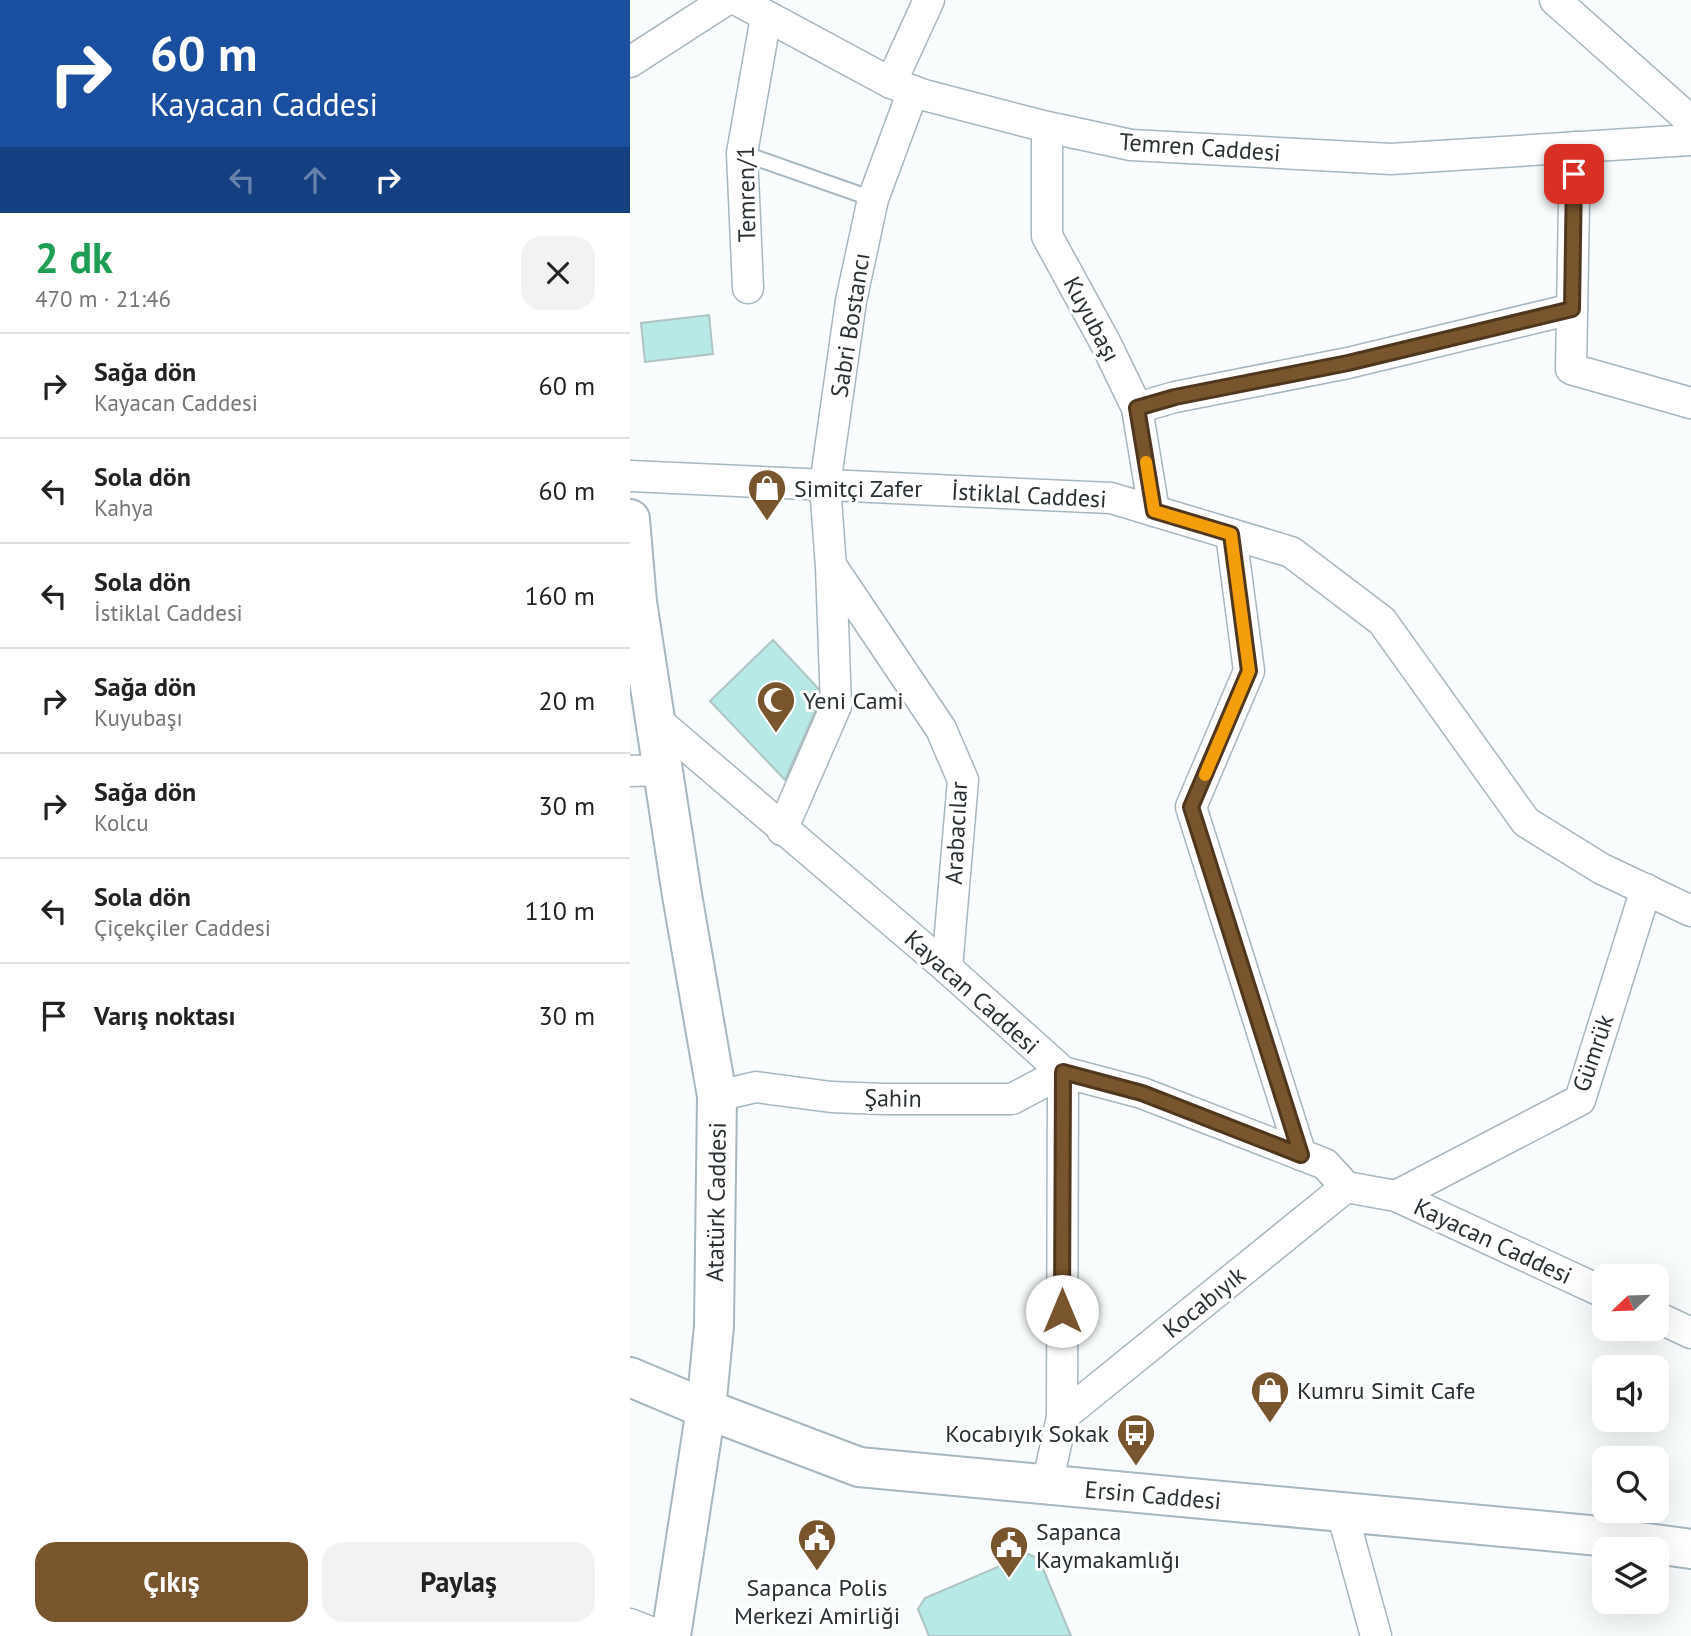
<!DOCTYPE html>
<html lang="tr">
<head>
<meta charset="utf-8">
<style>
  body { margin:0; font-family:"PT Sans",sans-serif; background:#f2f2f2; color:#222; height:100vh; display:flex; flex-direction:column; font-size:26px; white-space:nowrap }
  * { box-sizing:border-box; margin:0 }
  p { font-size:23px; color:#767676 }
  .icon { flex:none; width:38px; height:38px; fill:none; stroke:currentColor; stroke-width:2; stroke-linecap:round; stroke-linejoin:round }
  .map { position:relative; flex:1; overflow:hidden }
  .details { display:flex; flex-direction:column; background:#fff; width:630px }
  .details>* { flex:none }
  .hud { background:#1a4fa0; color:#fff; overflow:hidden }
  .needle { width:46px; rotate:247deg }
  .fabs { position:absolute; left:962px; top:1264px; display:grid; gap:14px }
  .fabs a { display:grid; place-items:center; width:77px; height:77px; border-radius:14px; background:#fff; box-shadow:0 7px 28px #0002; font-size:35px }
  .pin { position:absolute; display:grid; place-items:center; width:60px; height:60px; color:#fff; margin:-30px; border-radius:14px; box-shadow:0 4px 10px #0006 }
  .me { position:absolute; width:77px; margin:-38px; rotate:0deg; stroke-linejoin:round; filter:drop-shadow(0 0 5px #0008) }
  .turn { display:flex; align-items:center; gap:24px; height:147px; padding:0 35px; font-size:32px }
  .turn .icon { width:91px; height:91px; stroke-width:2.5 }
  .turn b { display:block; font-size:49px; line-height:60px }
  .lanes { display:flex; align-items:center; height:66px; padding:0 35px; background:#0003; justify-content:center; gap:35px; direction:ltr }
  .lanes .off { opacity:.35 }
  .round { display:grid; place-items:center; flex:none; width:74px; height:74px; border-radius:21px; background:#f2f2f2 }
  .summary { display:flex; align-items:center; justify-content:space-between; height:119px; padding:0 35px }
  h1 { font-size:42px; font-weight:800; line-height:52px; color:#1e9e55 }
  .action { display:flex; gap:14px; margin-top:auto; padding:14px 35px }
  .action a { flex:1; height:80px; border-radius:21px; background:#78552d; color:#fff; font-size:28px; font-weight:800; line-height:80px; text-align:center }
  .action a+a { background:#f2f2f2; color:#222 }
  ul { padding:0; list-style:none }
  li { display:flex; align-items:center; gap:21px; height:105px; padding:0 35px; border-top:2px solid #e0e0e0 }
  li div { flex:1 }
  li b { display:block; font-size:26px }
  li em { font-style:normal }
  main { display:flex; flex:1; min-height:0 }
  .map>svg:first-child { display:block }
  .building { fill:#b7e9e7; stroke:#afc4c2; stroke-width:2 }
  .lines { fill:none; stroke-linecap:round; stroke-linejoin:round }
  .lane-casing { stroke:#a6b7bf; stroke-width:18 }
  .street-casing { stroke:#a6b7bf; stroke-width:33 }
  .secondary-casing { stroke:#a6b7bf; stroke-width:42 }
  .lane { stroke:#fff; stroke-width:14 }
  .street { stroke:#fff; stroke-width:30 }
  .secondary { stroke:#fff; stroke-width:38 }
  .route-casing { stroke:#4e371d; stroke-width:18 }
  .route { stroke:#78552d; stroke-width:12 }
  .slow { stroke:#f59e0b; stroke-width:12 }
  .labels { text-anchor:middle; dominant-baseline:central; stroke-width:6; stroke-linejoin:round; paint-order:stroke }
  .street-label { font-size:24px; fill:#293033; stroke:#fff }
  .poi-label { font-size:24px; fill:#293033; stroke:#fff; text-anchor:start }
</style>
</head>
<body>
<main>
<section class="details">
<div class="hud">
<div class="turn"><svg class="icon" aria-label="right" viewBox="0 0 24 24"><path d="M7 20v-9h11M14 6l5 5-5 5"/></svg><div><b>60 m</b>Kayacan Caddesi</div></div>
<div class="lanes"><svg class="icon off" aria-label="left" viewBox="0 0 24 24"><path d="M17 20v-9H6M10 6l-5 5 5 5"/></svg><svg class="icon off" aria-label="ahead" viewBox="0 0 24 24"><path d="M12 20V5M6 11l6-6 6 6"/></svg><svg class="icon" aria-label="right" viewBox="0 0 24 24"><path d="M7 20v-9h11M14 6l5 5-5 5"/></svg></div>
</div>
<div class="summary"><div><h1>2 dk</h1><p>470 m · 21:46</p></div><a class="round"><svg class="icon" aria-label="close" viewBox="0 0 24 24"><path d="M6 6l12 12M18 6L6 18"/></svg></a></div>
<ul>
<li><svg class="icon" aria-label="right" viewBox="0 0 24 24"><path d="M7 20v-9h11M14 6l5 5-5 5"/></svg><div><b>Sağa dön</b><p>Kayacan Caddesi</p></div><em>60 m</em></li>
<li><svg class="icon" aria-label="left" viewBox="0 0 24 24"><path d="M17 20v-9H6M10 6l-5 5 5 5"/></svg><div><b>Sola dön</b><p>Kahya</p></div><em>60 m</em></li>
<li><svg class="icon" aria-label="left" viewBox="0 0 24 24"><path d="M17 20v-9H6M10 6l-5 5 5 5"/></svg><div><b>Sola dön</b><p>İstiklal Caddesi</p></div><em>160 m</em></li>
<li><svg class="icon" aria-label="right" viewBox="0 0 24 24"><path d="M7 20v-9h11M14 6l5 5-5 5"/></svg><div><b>Sağa dön</b><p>Kuyubaşı</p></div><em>20 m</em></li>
<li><svg class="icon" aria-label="right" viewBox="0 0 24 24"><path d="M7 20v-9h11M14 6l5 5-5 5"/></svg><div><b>Sağa dön</b><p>Kolcu</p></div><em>30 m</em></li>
<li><svg class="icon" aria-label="left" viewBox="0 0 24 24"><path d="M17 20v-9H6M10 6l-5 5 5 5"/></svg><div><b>Sola dön</b><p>Çiçekçiler Caddesi</p></div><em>110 m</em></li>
<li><svg class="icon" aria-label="arrive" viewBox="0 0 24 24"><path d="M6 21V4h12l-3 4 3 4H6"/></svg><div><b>Varış noktası</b></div><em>30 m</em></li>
</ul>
<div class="action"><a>Çıkış</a><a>Paylaş</a></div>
</section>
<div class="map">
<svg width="1061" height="1636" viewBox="0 0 1061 1636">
  <rect width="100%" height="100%" fill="#f8fcfd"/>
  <!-- building -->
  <g class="building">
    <polygon points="79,315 83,354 15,362 11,323"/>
    <polygon points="143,640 188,688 187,707 155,780 80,701"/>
    <polygon points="398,1554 409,1559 441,1636 299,1636 288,1609 295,1598"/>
  </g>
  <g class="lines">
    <!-- lane casing -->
    <g class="lane-casing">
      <polyline id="lane" points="112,153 243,199"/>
    </g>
    <!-- street casing -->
    <g class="street-casing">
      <g id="street">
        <polyline points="107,0 261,83 294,95 417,127 501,145 761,159 1061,140"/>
        <polyline points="925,0 1061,121"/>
        <polyline points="0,62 96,0"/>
        <polyline points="261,83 299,0"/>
        <polyline points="417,127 417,236 476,344 507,408 524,511"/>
        <polyline points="945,147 941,369 1061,403"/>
        <polyline points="118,288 112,153 136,17"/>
        <polyline points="507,408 545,397 718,363 942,309"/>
        <polyline points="0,476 481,498 661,552 752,621 896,822 972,869 1061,911"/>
        <polyline points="601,534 619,671 561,807 671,1155"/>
        <polyline points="202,567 311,729 333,780 317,968"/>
        <polyline points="26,720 317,968 433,1072 512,1093 695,1164 716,1187 766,1196 975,1293"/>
        <polyline points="0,771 34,770"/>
        <polyline points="152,830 206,706 201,567 195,485 221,301 243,199 283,91"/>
        <polyline points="87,1096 126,1087 201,1097 254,1099 382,1099 433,1072 432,1417 417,1485"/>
        <polyline points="766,1196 950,1100 1016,889"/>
        <polyline points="1027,1317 1061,1333"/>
        <polyline points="432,1417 716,1187"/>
        <polyline points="712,1512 746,1636"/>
        <polyline points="0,1624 30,1636"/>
      </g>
    </g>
    <!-- secondary casing -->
    <g class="secondary-casing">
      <g id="secondary">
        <polyline points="0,519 7,602 52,895 87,1096 84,1326 76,1409 41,1636"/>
        <polyline points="0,1377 76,1409 229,1467 959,1535 1061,1549"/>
      </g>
    </g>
    <!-- lane -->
    <use href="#lane" class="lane"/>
    <!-- street -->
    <use href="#street" class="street"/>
    <!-- secondary -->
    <use href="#secondary" class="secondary"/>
  </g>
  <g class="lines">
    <!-- route casing -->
    <g class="route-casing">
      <polyline id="route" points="432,1311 433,1072 512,1093 671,1155 561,807 619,671 601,534 524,511 507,408 545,397 718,363 942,309 944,174"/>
    </g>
    <!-- route -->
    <use href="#route" class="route"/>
    <!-- slow -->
    <polyline class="slow" points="516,462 524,511 601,534 619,671 575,775"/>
  </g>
  <!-- icons -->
  <defs>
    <g id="shop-pin" transform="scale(2.0125)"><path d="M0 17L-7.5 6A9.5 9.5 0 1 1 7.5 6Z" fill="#78552d" stroke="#fff"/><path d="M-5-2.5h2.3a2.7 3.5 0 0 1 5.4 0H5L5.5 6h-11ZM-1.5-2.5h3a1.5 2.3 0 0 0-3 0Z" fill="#fff"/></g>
    <g id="mosque-pin" transform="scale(2.0125)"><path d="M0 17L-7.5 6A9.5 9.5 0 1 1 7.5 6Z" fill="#78552d" stroke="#fff"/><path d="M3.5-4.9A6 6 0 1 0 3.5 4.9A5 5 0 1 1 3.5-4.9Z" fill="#fff"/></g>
    <g id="bus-pin" transform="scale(2.0125)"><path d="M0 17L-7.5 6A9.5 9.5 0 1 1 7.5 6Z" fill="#78552d" stroke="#fff"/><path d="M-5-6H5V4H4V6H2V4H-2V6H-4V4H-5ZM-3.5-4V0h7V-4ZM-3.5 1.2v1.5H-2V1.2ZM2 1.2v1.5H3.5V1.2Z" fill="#fff"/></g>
    <g id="civic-pin" transform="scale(2.0125)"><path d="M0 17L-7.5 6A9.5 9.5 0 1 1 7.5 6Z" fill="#78552d" stroke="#fff"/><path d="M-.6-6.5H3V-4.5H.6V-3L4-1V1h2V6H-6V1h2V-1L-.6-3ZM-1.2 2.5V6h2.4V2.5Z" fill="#fff"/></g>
  </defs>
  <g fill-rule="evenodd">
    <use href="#shop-pin" x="137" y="488"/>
    <use href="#mosque-pin" x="146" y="700"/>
    <use href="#shop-pin" x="640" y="1390"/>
    <use href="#bus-pin" x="506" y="1433"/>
    <use href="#civic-pin" x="187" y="1538"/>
    <use href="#civic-pin" x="379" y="1545"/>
  </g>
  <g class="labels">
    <!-- street labels -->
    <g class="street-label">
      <text transform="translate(570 147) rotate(4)">Temren Caddesi</text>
      <text transform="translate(116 194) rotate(-91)">Temren/1</text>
      <text transform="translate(462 319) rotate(62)">Kuyubaşı</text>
      <text transform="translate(220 325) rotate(-81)">Sabri Bostancı</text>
      <text transform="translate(399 495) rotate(3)">İstiklal Caddesi</text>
      <text transform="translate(326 833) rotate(-87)">Arabacılar</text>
      <text transform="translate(342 992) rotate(42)">Kayacan Caddesi</text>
      <text transform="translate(963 1053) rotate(-71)">Gümrük</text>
      <text transform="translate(263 1098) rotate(1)">Şahin</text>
      <text transform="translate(86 1202) rotate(-89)">Atatürk Caddesi</text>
      <text transform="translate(863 1241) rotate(25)">Kayacan Caddesi</text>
      <text transform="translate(574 1302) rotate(-39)">Kocabıyık</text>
      <text transform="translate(523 1495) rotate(5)">Ersin Caddesi</text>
    </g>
    <!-- poi labels -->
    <g class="poi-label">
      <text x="164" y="488">Simitçi Zafer</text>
      <text x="173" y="700">Yeni Cami</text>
      <text x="667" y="1390">Kumru Simit Cafe</text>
      <text x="479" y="1433" text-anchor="end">Kocabıyık Sokak</text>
      <text x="406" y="1531">Sapanca<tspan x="406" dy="28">Kaymakamlığı</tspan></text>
      <text x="187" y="1587" text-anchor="middle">Sapanca Polis<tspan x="187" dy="28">Merkezi Amirliği</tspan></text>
    </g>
  </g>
</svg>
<div class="fabs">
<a><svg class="needle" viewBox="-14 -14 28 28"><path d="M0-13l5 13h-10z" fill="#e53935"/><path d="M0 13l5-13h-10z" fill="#767676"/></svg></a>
<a><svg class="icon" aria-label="sound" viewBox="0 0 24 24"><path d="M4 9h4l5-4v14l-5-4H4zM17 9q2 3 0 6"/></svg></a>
<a><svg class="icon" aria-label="search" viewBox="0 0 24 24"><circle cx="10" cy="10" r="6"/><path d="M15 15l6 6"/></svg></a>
<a><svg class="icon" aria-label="layers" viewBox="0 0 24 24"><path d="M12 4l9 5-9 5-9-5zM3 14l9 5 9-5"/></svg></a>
</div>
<div class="pin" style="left:944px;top:174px;background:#d93025"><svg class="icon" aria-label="arrive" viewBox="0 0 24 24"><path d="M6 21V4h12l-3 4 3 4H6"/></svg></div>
<svg class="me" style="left:432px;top:1311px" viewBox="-20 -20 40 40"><circle r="19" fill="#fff"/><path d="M0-13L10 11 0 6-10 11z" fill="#78552d"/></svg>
</div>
</main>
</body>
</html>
